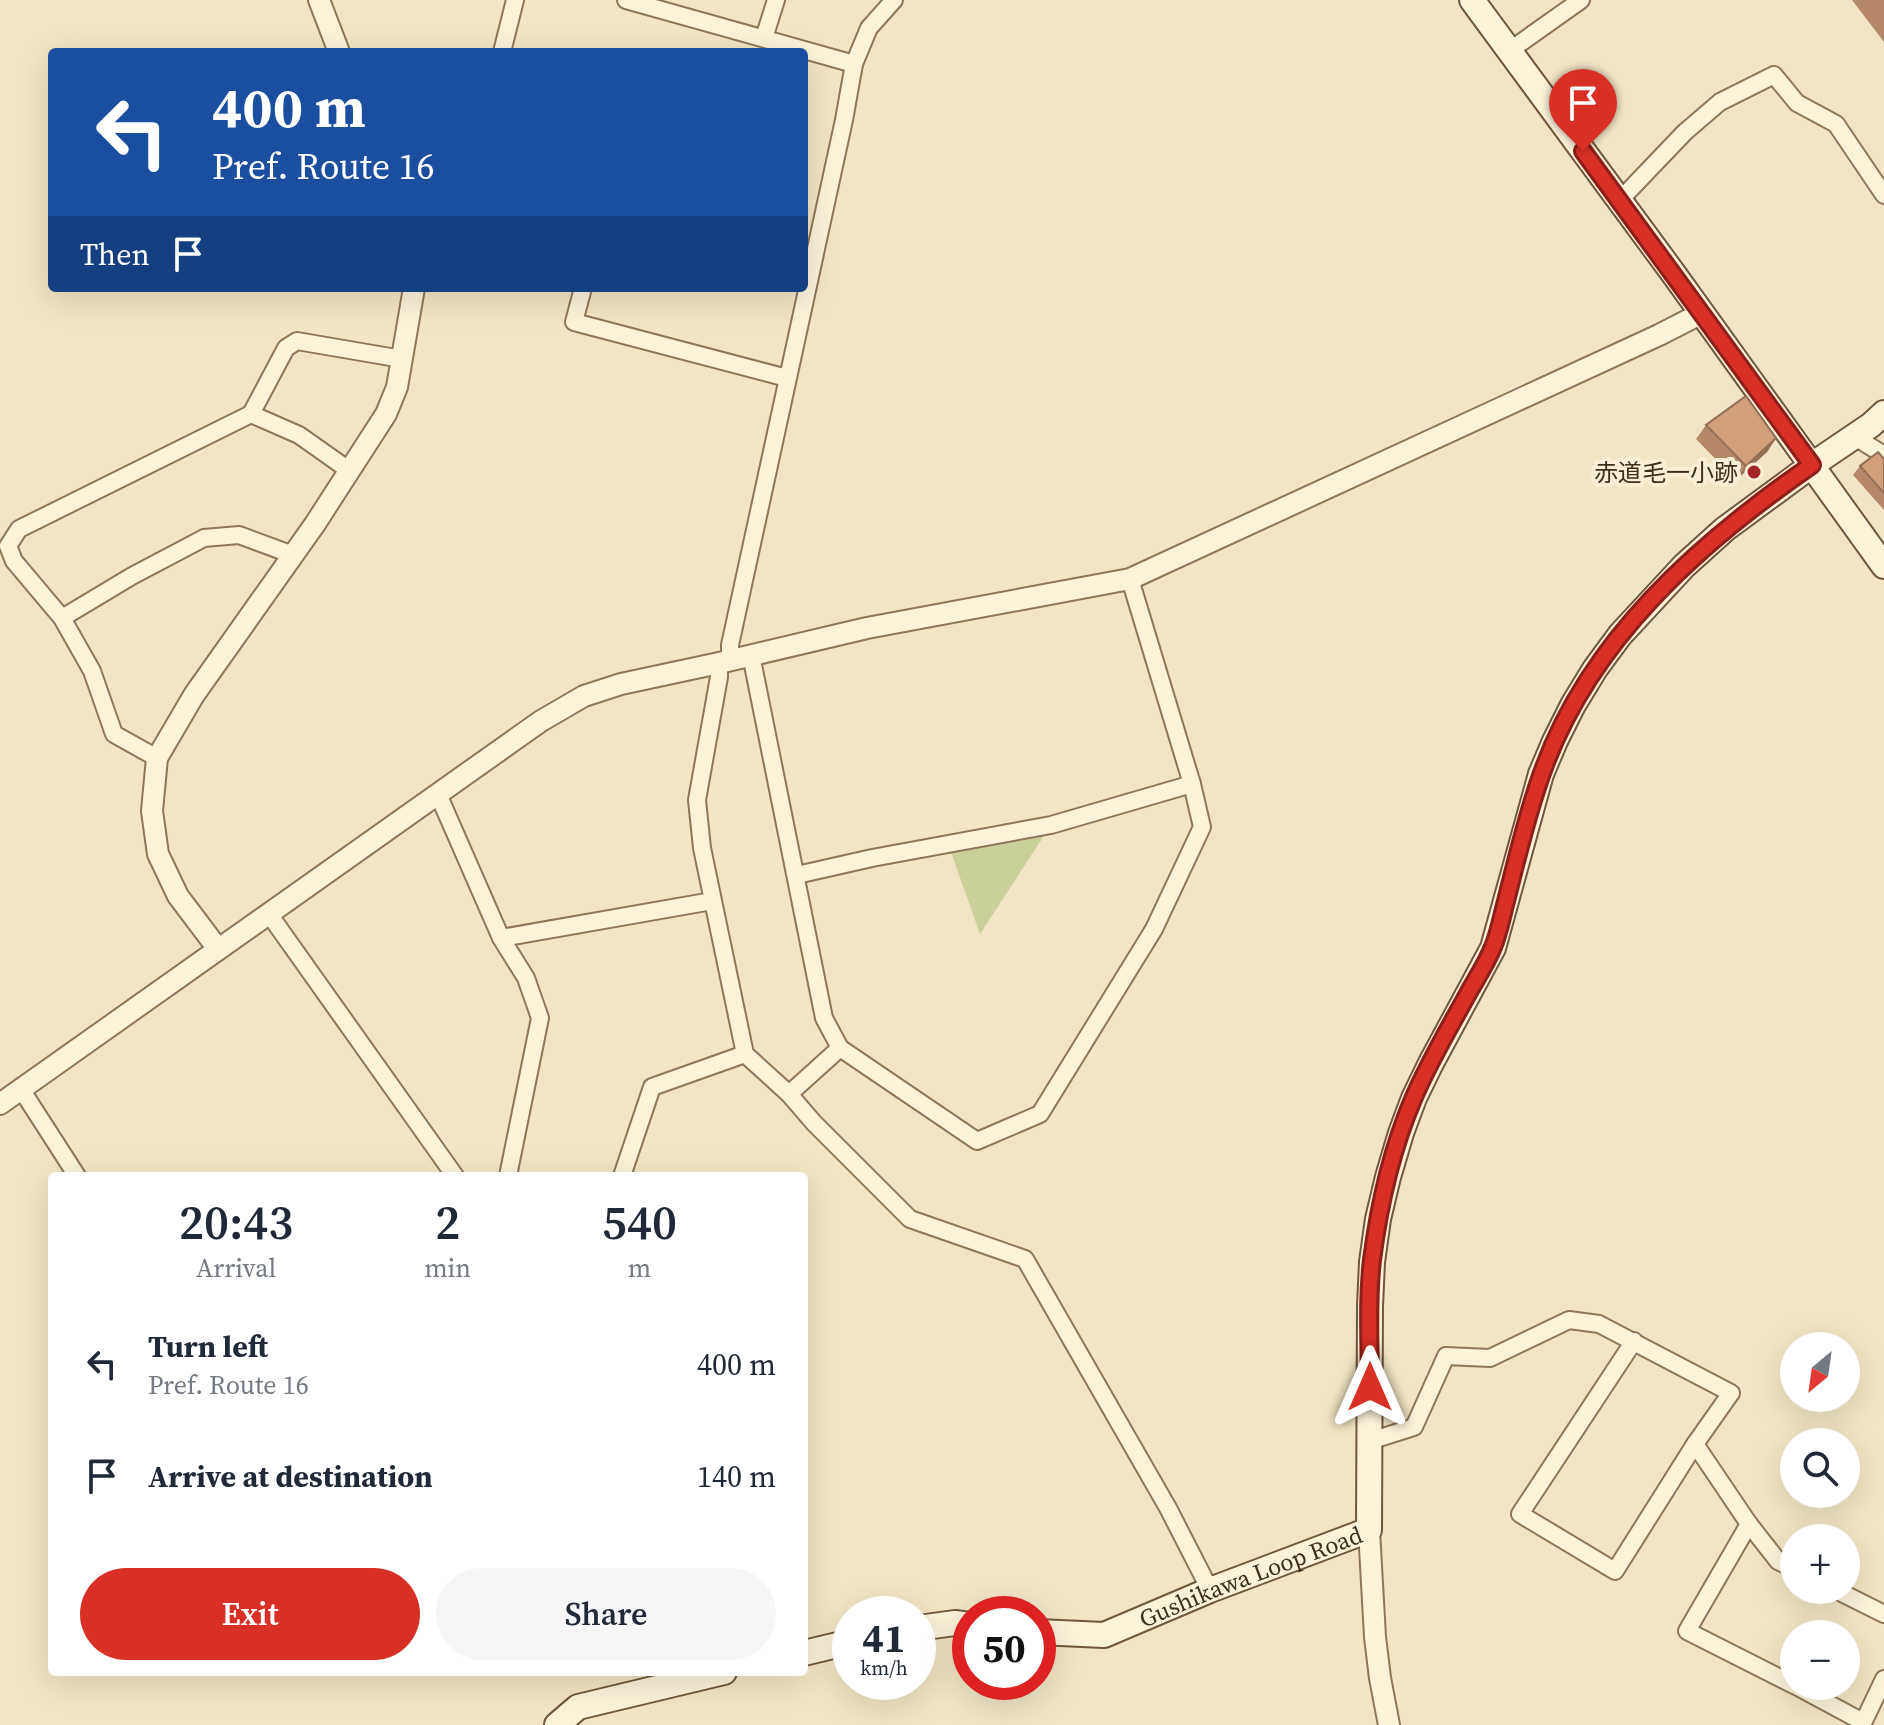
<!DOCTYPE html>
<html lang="en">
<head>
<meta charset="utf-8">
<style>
  body { margin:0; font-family:"Source Serif 4","Noto Sans JP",serif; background:#f6f6f7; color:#1f2937; height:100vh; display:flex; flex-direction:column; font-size:30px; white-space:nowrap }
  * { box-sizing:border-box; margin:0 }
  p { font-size:26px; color:#747a83 }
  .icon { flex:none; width:44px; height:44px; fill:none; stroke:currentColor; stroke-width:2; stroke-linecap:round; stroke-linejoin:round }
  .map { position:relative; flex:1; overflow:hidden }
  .panel { position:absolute; left:48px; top:1172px; width:760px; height:504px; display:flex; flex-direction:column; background:#fff; border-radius:8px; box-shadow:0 8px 32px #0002 }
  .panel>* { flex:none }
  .hud { position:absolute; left:48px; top:48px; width:760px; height:244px; border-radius:8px; box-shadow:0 8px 32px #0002; background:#1a4fa0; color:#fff; overflow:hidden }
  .needle { width:52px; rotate:209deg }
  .controls { position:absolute; left:1780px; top:1332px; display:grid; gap:16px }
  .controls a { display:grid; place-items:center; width:80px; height:80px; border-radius:50%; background:#fff; box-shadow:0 8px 32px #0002; font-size:40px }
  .speed { position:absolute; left:832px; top:1596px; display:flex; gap:16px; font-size:40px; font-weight:700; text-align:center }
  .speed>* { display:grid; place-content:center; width:104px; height:104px; border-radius:50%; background:#fff; box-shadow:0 8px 32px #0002; line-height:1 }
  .speed small { font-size:20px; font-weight:400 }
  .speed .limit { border:12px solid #d22; background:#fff; color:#111 }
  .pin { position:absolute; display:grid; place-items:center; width:68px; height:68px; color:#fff; margin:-82px -34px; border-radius:50% 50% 50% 0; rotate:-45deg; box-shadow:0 0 8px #0007 }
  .pin .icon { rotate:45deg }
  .me { position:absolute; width:88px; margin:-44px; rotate:0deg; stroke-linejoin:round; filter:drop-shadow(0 0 6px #0008) }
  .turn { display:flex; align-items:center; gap:28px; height:168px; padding:0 32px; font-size:36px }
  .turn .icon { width:104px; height:104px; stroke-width:2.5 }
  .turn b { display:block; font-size:56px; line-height:68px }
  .then { display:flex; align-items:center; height:76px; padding:0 32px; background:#0003; gap:16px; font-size:30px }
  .eta { display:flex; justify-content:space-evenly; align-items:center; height:136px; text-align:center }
  .eta b { font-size:48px; font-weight:600; line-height:56px }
  .primary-button { display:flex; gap:16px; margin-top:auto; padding:16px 32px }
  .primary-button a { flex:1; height:92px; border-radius:48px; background:#d93025; color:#fff; font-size:32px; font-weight:600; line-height:92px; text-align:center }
  .primary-button a+a { background:#f6f6f7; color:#1f2937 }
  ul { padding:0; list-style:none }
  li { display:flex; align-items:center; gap:24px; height:112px; padding:0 32px }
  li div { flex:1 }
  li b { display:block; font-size:30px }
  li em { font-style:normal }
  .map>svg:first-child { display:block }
  .green { fill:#cad198 }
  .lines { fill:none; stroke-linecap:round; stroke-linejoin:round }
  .minor-casing { stroke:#8f7659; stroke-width:20 }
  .tertiary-casing { stroke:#8f7659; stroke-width:24 }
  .secondary-casing { stroke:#71573c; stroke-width:28 }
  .minor { stroke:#fbf2da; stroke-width:16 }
  .tertiary { stroke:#fbf2da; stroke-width:20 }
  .secondary { stroke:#fbf2da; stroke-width:24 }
  .wall { fill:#b58967 }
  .shaded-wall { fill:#946f54 }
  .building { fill:#d39f78; stroke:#946f54; stroke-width:2 }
  .route-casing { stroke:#8d1f18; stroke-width:20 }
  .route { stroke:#d93025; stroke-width:14 }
  .poi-dot { fill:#a32524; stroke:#f8efd6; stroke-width:3 }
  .labels { text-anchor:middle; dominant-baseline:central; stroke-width:8; stroke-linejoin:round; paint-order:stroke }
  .poi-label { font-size:24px; fill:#3e2e1e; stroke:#f8efd6; text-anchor:end }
  .street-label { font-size:24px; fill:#3e2e1e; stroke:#f8efd6 }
</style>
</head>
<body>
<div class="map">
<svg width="1884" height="1725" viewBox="0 0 1884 1725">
  <rect width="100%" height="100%" fill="#f2e5c5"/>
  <!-- green -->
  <polygon class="green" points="1051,825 980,934 948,844"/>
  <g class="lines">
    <!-- minor casing -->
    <g class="minor-casing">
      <g id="minor">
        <polyline points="626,0 854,64"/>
        <polyline points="764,38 776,0"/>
        <polyline points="1509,51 1581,0"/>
        <polyline points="502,52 515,0"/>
        <polyline points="1620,200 1685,132 1720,102 1774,75 1797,103 1836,124 1884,195"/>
        <polyline points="583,288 574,322 787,378"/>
        <polyline points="251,414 286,348 297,341 402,359"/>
        <polyline points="1855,437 1884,455"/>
        <polyline points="62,618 132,576 204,538 239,535 293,555"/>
        <polyline points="751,655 824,1018 840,1048 977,1141 1040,1114 1154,929 1202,827 1192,784 1130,579"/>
        <polyline points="730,660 730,645 844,120 854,64 869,28 894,0"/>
        <polyline points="719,663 719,677 697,800 702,848 745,1054 789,1094 814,1123 910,1219 1025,1259 1168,1508 1210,1590"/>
        <polyline points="157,758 114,734 92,671 62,618 14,561 8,546 19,529 251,414 299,435 350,471"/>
        <polyline points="438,794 501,938 526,978 540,1018 508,1176"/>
        <polyline points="797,875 872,858 1051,825 1192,784"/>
        <polyline points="269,914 455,1176"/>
        <polyline points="501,938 712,901"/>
        <polyline points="21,1089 77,1176"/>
        <polyline points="789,1094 840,1048"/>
        <polyline points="622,1176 652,1087 745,1054"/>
        <polyline points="1370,1441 1414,1427 1446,1356 1490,1358 1569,1320 1599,1324 1731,1393 1695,1444 1615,1571 1520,1514 1634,1341"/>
        <polyline points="1695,1444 1749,1524 1778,1561 1794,1569"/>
        <polyline points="1749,1524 1687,1631 1794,1685"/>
        <polyline points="1836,1590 1884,1614"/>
        <polyline points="1796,1686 1863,1722"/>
        <polyline points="1862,1725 1884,1679"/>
      </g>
    </g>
    <!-- tertiary casing -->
    <g class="tertiary-casing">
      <g id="tertiary">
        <polyline points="319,0 339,52"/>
        <polyline points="218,949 178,896 158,854 152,811 157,758 194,695 315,524 386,414 397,387 414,288"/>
        <polyline points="0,1104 541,721 584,696 621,684 719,663 867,628 1130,579 1659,335 1702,313"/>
        <polyline points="1369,1530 1375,1637 1380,1678 1389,1725"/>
      </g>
    </g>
    <!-- secondary casing -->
    <g class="secondary-casing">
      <g id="secondary">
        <polyline points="1472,0 1673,273 1884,566"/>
        <polyline points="918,1628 955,1623 970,1625"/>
        <path id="s1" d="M1038,1632L1104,1635L1210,1590L1369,1530L1370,1306L1372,1262L1378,1219L1388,1177L1401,1133L1414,1098L1431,1063L1493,948L1541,774L1555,741L1573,705L1595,669L1620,635L1684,566L1725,529L1812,465L1871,425L1884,413"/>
        <polyline points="804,1653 850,1642"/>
        <polyline points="557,1725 578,1707 724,1672"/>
      </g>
    </g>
    <!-- minor -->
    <use href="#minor" class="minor"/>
    <!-- tertiary -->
    <use href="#tertiary" class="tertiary"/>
    <!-- secondary -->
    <use href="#secondary" class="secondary"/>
  </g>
  <!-- wall -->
  <g class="wall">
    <polygon points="1852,0 1884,0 1884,42"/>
    <polygon points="1706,425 1776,438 1767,452 1736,480 1696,439"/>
    <polygon points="1884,459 1884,510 1853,475 1860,466"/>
  </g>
  <!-- shaded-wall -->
  <polygon class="shaded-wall" points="1776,438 1767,452 1736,480 1746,466"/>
  <!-- building -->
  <g class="building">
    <polygon points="1746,396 1776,438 1746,466 1706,425"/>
    <polygon points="1878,452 1884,459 1884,493 1860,466"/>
  </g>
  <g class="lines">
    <!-- route casing -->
    <g class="route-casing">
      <path id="route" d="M1370,1387C1370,1345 1367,1302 1372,1260C1379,1205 1392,1148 1414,1097C1430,1060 1451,1025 1470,990C1478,976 1487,962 1493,947C1499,933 1502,916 1506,901C1517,858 1527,814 1542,773C1589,640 1699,543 1812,465L1583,151"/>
    </g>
    <!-- route -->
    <use href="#route" class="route"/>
  </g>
  <!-- markers -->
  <circle class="poi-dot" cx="1754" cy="472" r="8"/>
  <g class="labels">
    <!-- poi labels -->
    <g class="poi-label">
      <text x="1738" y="472">赤道毛一小跡</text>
    </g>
    <!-- street labels -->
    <g class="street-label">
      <text stroke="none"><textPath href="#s1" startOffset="224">Gushikawa Loop Road</textPath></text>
    </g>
  </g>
</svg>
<div class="controls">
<a><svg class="needle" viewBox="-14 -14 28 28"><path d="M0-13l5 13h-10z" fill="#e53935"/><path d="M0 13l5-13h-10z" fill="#747a83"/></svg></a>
<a><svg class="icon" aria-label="search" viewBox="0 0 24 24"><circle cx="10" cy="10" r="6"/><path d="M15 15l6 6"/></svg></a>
<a>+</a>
<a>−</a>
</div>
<div class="speed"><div>41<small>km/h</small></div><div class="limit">50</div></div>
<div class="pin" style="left:1583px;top:151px;background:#d93025"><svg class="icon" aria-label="arrive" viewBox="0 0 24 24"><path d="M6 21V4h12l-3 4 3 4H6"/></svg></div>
<svg class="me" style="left:1370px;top:1387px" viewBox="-20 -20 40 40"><path d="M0-17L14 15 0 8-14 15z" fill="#d93025" stroke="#fff" stroke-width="4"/></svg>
<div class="hud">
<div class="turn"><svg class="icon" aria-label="left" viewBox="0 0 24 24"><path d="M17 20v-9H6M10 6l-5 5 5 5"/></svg><div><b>400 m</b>Pref. Route 16</div></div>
<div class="then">Then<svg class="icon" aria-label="arrive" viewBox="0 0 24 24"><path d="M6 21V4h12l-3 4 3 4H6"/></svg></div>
</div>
<section class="panel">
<div class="eta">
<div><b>20:43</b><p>Arrival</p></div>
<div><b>2</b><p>min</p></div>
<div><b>540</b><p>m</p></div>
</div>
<ul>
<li><svg class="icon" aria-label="left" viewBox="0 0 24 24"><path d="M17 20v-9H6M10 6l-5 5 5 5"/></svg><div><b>Turn left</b><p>Pref. Route 16</p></div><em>400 m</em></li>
<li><svg class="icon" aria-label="arrive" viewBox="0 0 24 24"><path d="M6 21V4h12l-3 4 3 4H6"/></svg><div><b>Arrive at destination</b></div><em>140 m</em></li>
</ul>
<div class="primary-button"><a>Exit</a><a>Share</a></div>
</section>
</div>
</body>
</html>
